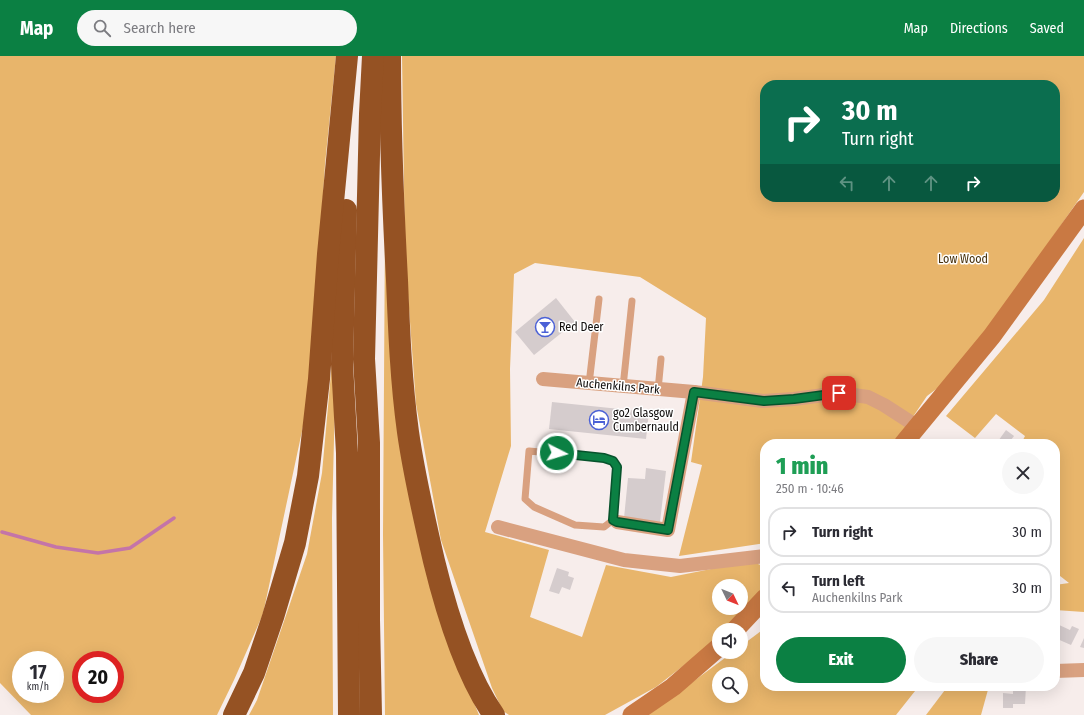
<!DOCTYPE html>
<html lang="en">
<head>
<meta charset="utf-8">
<style>
  body { margin:0; font-family:"Fira Sans Condensed",sans-serif; background:#f7f7f7; color:#2b2b33; height:100vh; display:flex; flex-direction:column; font-size:15px; white-space:nowrap }
  * { box-sizing:border-box; margin:0 }
  p { font-size:13px; color:#7c7c81 }
  .icon { flex:none; width:22px; height:22px; fill:none; stroke:currentColor; stroke-width:2; stroke-linecap:round; stroke-linejoin:round }
  .map { position:relative; flex:1; overflow:hidden }
  .panel { position:absolute; left:760px; top:383px; width:300px; height:252px; display:flex; flex-direction:column; background:#fff; border-radius:16px; box-shadow:0 4px 16px #0002 }
  .panel>* { flex:none }
  .banner { position:absolute; left:760px; top:24px; width:300px; height:122px; border-radius:16px; box-shadow:0 4px 16px #0002; background:#0b6e4f; color:#fff; overflow:hidden }
  .needle { width:26px; rotate:133deg }
  .fabs { position:absolute; left:712px; top:523px; display:grid; gap:8px }
  .fabs a { display:grid; place-items:center; width:36px; height:36px; border-radius:50%; background:#fff; box-shadow:0 4px 16px #0002; font-size:20px }
  .speed { position:absolute; left:12px; top:595px; display:flex; gap:8px; font-size:20px; font-weight:700; text-align:center }
  .speed>* { display:grid; place-content:center; width:52px; height:52px; border-radius:50%; background:#fff; box-shadow:0 4px 16px #0002; line-height:1 }
  .speed small { font-size:10px; font-weight:400 }
  .speed .limit { border:6px solid #d22; background:#fff; color:#111 }
  .pin { position:absolute; display:grid; place-items:center; width:34px; height:34px; color:#fff; margin:-17px; border-radius:8px; box-shadow:0 2px 6px #0006 }
  .me { position:absolute; width:44px; margin:-22px; rotate:95deg; stroke-linejoin:round; filter:drop-shadow(0 0 3px #0008) }
  .turn { display:flex; align-items:center; gap:14px; height:84px; padding:0 16px; font-size:18px }
  .turn .icon { width:52px; height:52px; stroke-width:2.5 }
  .turn b { display:block; font-size:28px; line-height:34px }
  .lanes { display:flex; align-items:center; height:38px; padding:0 16px; background:#0003; justify-content:center; gap:20px; direction:ltr }
  .lanes .off { opacity:.35 }
  .round { display:grid; place-items:center; flex:none; width:42px; height:42px; border-radius:21px; background:#f7f7f7 }
  .headline { display:flex; align-items:center; justify-content:space-between; height:68px; padding:0 16px }
  h1 { font-size:24px; font-weight:800; line-height:30px; color:#1e9e55 }
  .button { display:flex; gap:8px; margin-top:auto; padding:8px 16px }
  .button a { flex:1; height:46px; border-radius:24px; background:#0b8043; color:#fff; font-size:16px; font-weight:800; line-height:46px; text-align:center }
  .button a+a { background:#f7f7f7; color:#2b2b33 }
  ul { padding:0; list-style:none }
  li { display:flex; align-items:center; gap:12px; height:50px; margin:0 8px 6px; padding:0 8px; border:2px solid #e1e1e2; border-radius:16px }
  li div { flex:1 }
  li b { display:block; font-size:15px }
  li em { font-style:normal }
  header { display:flex; align-items:center; gap:24px; box-sizing:border-box; height:56px; padding:0 20px; background:#0b8043; color:#fff }
  header strong { font-size:19px }
  nav { display:flex; gap:22px; margin-inline-start:auto; font-size:14px }
  .search { width:280px; height:36px; background:#f7f7f7; display:flex; align-items:center; gap:10px; box-sizing:border-box; padding:0 14px; border-radius:22px; color:#7c7c81; font-size:15px }
  .map>svg:first-child { display:block }
  .green { fill:#e8b56b; fill-rule:evenodd }
  .lines { fill:none; stroke-linecap:round; stroke-linejoin:round }
  .stream { stroke:#c474a8; stroke-width:3.5 }
  .building { fill:#d5cccd }
  .service { stroke:#d9a180; stroke-width:7 }
  .minor { stroke:#d9a180; stroke-width:14 }
  .secondary { stroke:#c97943; stroke-width:19 }
  .motorway { stroke:#955223; stroke-width:22 }
  .route-casing { stroke:#07532c; stroke-width:10 }
  .route { stroke:#0b8043; stroke-width:7 }
  .labels { text-anchor:middle; dominant-baseline:central; stroke-width:3; stroke-linejoin:round; paint-order:stroke }
  .park-label { font-size:12px; fill:#47310d; stroke:#fff }
  .poi-label { font-size:12px; fill:#100d0c; stroke:#fff; text-anchor:start }
  .street-label { font-size:12px; fill:#100d0c; stroke:#fff }
</style>
</head>
<body>
<header>
<strong>Map</strong>
<div class="search"><svg class="icon" aria-label="search" viewBox="0 0 24 24"><circle cx="10" cy="10" r="6"/><path d="M15 15l6 6"/></svg>Search here</div>
<nav><a>Map</a><a>Directions</a><a>Saved</a></nav>
</header>
<div class="map">
<svg width="1084" height="659" viewBox="0 0 1084 659">
  <rect width="100%" height="100%" fill="#f7edeb"/>
  <!-- green -->
  <g class="green">
    <path d="M0,0H336L325,108L311,333L263,558L234,624L217,659H31L0,627ZM21,604H55V638H21ZM81,604H115V638H81Z"/>
    <path d="M402,0H1084V136L981,284L939,331L927,340L906,371L891,388H765V487L679,500L702,409L691,406L703,321L706,262L640,221L535,207L514,218L510,313L511,390L485,476L549,494L530,561L582,581L606,509L671,521L736,508H758L763,510L765,514V524L760,535L725,574H719V581L714,586L656,631L605,659H509L503,655L492,632L441,484L416,348L405,197ZM765,29H1055V141H765ZM719,530H741V552H719Z"/>
    <polygon points="385,173 398,322 456,602 479,659 385,659 383,479"/>
    <polygon points="1084,182 1084,556 1055,554 1055,529 1069,527 1055,516 1055,388 1021,388 1025,380 996,358 975,382 946,360 1044,244"/>
    <polygon points="336,305 332,462 333,659 249,659 257,644 307,498 322,417 332,306"/>
    <path d="M765,572V630H919L896,659H648L733,596H741V590ZM719,618H741V640H719Z"/>
    <polygon points="948,630 989,630 981,659 926,659"/>
  </g>
  <g class="lines">
    <!-- stream -->
    <polyline class="stream" points="2,476 56,491 98,497 130,492 174,462"/>
  </g>
  <!-- building -->
  <g class="building">
    <polygon points="556,242 575,266 534,299 515,276"/>
    <polygon points="552,346 649,356 646,383 549,373"/>
    <polygon points="1006,374 1014,380 1008,388 996,388"/>
    <polygon points="646,412 666,415 660,466 624,462 628,422 645,423"/>
    <polygon points="557,512 569,516 568,520 574,522 570,534 562,531 559,538 549,535"/>
    <polygon points="1057,568 1070,574 1072,570 1079,573 1071,589 1055,582 1055,571"/>
    <polygon points="1084,582 1084,592 1080,591"/>
    <polygon points="1013,630 1026,630 1025,648 1013,648 1013,652 1003,652 1003,637 1013,638"/>
  </g>
  <g class="lines">
    <!-- service -->
    <g class="service">
      <polyline points="589,328 599,243"/>
      <polyline points="623,331 632,245"/>
      <polyline points="658,334 661,303"/>
      <polyline points="613,464 604,471 575,469 534,451 525,443 529,395 604,402 613,405 617,411 613,464 617,466"/>
    </g>
    <!-- minor -->
    <g class="minor">
      <polyline points="543,323 694,336 763,345 794,343 839,337 868,341 884,349 918,371"/>
      <polyline points="617,466 668,474 694,336"/>
      <polyline points="498,471 624,504 680,510 765,500"/>
      <polyline points="1055,615 1084,614"/>
    </g>
    <!-- secondary -->
    <g class="secondary">
      <polyline points="903,388 992,280 1084,153"/>
      <polyline points="735,574 765,542"/>
      <polyline points="632,659 673,631 719,591"/>
    </g>
    <!-- motorway -->
    <g class="motorway">
      <path d="M390,0C390,75 393,149 397,224C399,274 401,325 408,376C414,419 424,462 434,505C446,554 465,618 494,659"/>
      <polyline points="346,154 342,308 347,397 349,659"/>
      <polyline points="234,659 254,617 273,561 295,487 308,420 319,323 328,198 347,0"/>
      <polyline points="371,659 369,564 369,387 364,303 370,58 373,0"/>
    </g>
  </g>
  <g class="lines">
    <!-- route casing -->
    <g class="route-casing">
      <polyline id="route" points="557,397 604,402 613,405 617,411 613,464 617,466 668,474 694,336 764,345 794,343 839,337"/>
    </g>
    <!-- route -->
    <use href="#route" class="route"/>
  </g>
  <!-- icons -->
  <defs>
    <g id="bar-ring" transform="scale(1)"><circle r="9.5" fill="#fff" stroke="#4b61d6" stroke-width="1.5"/><path d="M-6-5H6L.8 .8V4.5H3.5V6h-7V4.5H-.8V.8Z" fill="#4b61d6"/></g>
    <g id="hotel-ring" transform="scale(1)"><circle r="9.5" fill="#fff" stroke="#4b61d6" stroke-width="1.5"/><path d="M-6-4.5h1.5V1H6V5H4.5V3h-9V5H-6ZM-4 0a1.8 1.8 0 1 1 3.6 0ZM.5 0V-2.5h3Q6-2.5 6 0Z" fill="#4b61d6"/></g>
  </defs>
  <g fill-rule="evenodd">
    <use href="#bar-ring" x="545" y="271"/>
    <use href="#hotel-ring" x="599" y="364"/>
  </g>
  <g class="labels">
    <!-- park labels -->
    <g class="park-label">
      <text x="963" y="203">Low Wood</text>
    </g>
    <!-- poi labels -->
    <g class="poi-label">
      <text x="559" y="271">Red Deer</text>
      <text x="613" y="357">go2 Glasgow<tspan x="613" dy="14">Cumbernauld</tspan></text>
    </g>
    <!-- street labels -->
    <g class="street-label">
      <text transform="translate(618 330) rotate(5)">Auchenkilns Park</text>
    </g>
  </g>
</svg>
<div class="fabs">
<a><svg class="needle" viewBox="-14 -14 28 28"><path d="M0-13l5 13h-10z" fill="#e53935"/><path d="M0 13l5-13h-10z" fill="#7c7c81"/></svg></a>
<a><svg class="icon" aria-label="sound" viewBox="0 0 24 24"><path d="M4 9h4l5-4v14l-5-4H4zM17 9q2 3 0 6"/></svg></a>
<a><svg class="icon" aria-label="search" viewBox="0 0 24 24"><circle cx="10" cy="10" r="6"/><path d="M15 15l6 6"/></svg></a>
</div>
<div class="speed"><div>17<small>km/h</small></div><div class="limit">20</div></div>
<div class="pin" style="left:839px;top:337px;background:#d93025"><svg class="icon" aria-label="arrive" viewBox="0 0 24 24"><path d="M6 21V4h12l-3 4 3 4H6"/></svg></div>
<svg class="me" style="left:557px;top:397px" viewBox="-20 -20 40 40"><circle r="17" fill="#0b8043" stroke="#fff" stroke-width="3"/><path d="M0-11L8 9 0 5-8 9z" fill="#fff"/></svg>
<div class="banner">
<div class="turn"><svg class="icon" aria-label="right" viewBox="0 0 24 24"><path d="M7 20v-9h11M14 6l5 5-5 5"/></svg><div><b>30 m</b>Turn right</div></div>
<div class="lanes"><svg class="icon off" aria-label="left" viewBox="0 0 24 24"><path d="M17 20v-9H6M10 6l-5 5 5 5"/></svg><svg class="icon off" aria-label="ahead" viewBox="0 0 24 24"><path d="M12 20V5M6 11l6-6 6 6"/></svg><svg class="icon off" aria-label="ahead" viewBox="0 0 24 24"><path d="M12 20V5M6 11l6-6 6 6"/></svg><svg class="icon" aria-label="right" viewBox="0 0 24 24"><path d="M7 20v-9h11M14 6l5 5-5 5"/></svg></div>
</div>
<section class="panel">
<div class="headline"><div><h1>1 min</h1><p>250 m · 10:46</p></div><a class="round"><svg class="icon" aria-label="close" viewBox="0 0 24 24"><path d="M6 6l12 12M18 6L6 18"/></svg></a></div>
<ul>
<li><svg class="icon" aria-label="right" viewBox="0 0 24 24"><path d="M7 20v-9h11M14 6l5 5-5 5"/></svg><div><b>Turn right</b></div><em>30 m</em></li>
<li><svg class="icon" aria-label="left" viewBox="0 0 24 24"><path d="M17 20v-9H6M10 6l-5 5 5 5"/></svg><div><b>Turn left</b><p>Auchenkilns Park</p></div><em>30 m</em></li>
</ul>
<div class="button"><a>Exit</a><a>Share</a></div>
</section>
</div>
</body>
</html>
